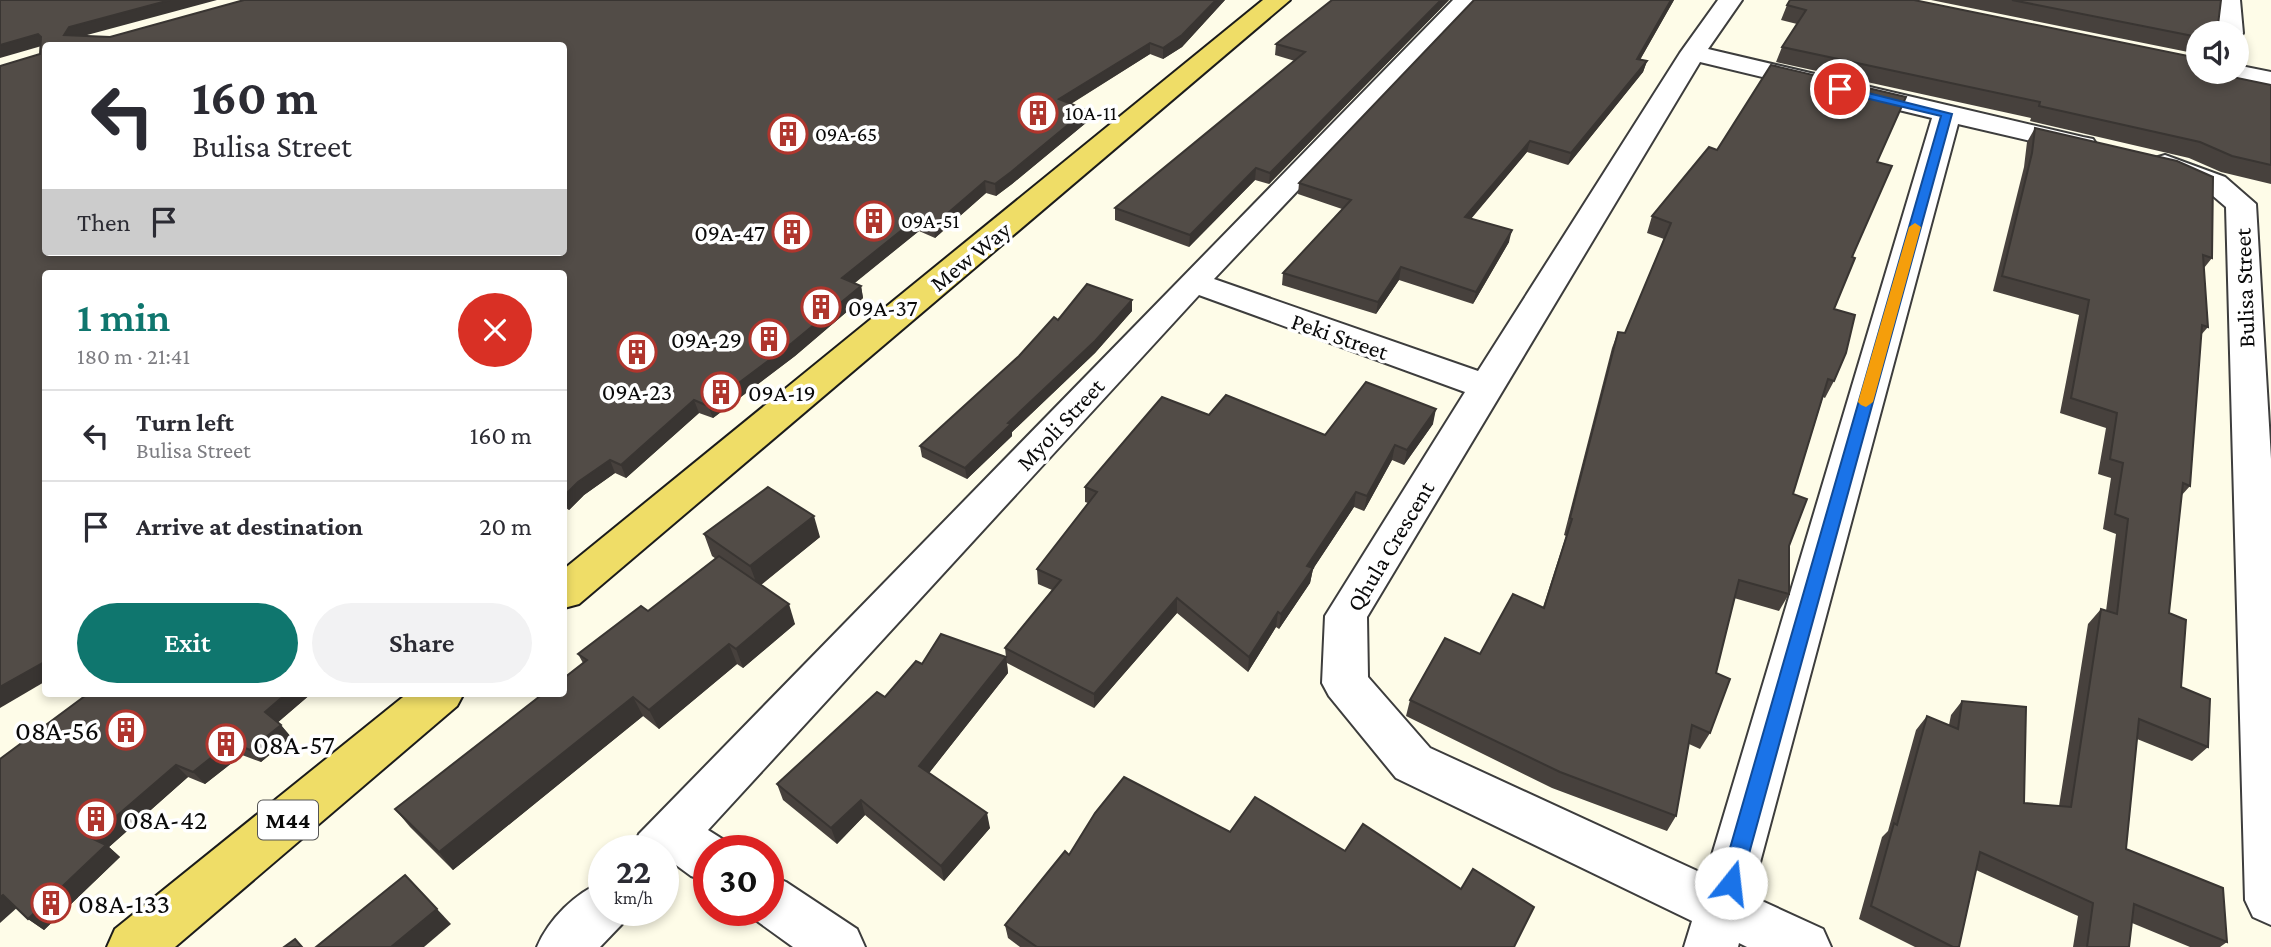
<!DOCTYPE html>
<html lang="en">
<head>
<meta charset="utf-8">
<style>
  body { margin:0; font-family:"Crimson Pro",serif; background:#f2f2f3; color:#2b2b33; height:100vh; display:flex; flex-direction:column; font-size:26px; white-space:nowrap }
  * { box-sizing:border-box; margin:0 }
  p { font-size:23px; color:#7c7c81 }
  .icon { flex:none; width:38px; height:38px; fill:none; stroke:currentColor; stroke-width:2; stroke-linecap:round; stroke-linejoin:round }
  .map { position:relative; flex:1; overflow:hidden }
  .details { position:absolute; left:42px; top:270px; width:525px; height:427px; display:flex; flex-direction:column; background:#fff; border-radius:7px; box-shadow:0 4px 10px #0003 }
  .details>* { flex:none }
  .top-card { position:absolute; left:42px; top:42px; width:525px; height:214px; border-radius:7px; box-shadow:0 4px 10px #0003; background:#fff; color:#2b2b33; overflow:hidden }
  .buttons { position:absolute; left:2186px; top:21px; display:grid; gap:14px }
  .buttons a { display:grid; place-items:center; width:63px; height:63px; border-radius:50%; background:#fff; box-shadow:0 4px 10px #0003; font-size:35px }
  .speed { position:absolute; left:588px; top:835px; display:flex; gap:14px; font-size:35px; font-weight:700; text-align:center }
  .speed>* { display:grid; place-content:center; width:91px; height:91px; border-radius:50%; background:#fff; box-shadow:0 4px 10px #0003; line-height:1 }
  .speed small { font-size:18px; font-weight:400 }
  .speed .limit { border:10px solid #d22; background:#fff; color:#111 }
  .pin { position:absolute; display:grid; place-items:center; width:60px; height:60px; color:#fff; margin:-30px; border:4px solid #fff; border-radius:50%; box-shadow:0 2px 7px #0007 }
  .me { position:absolute; width:77px; margin:-38px; rotate:16deg; stroke-linejoin:round; filter:drop-shadow(0 0 5px #0008) }
  .turn { display:flex; align-items:center; gap:24px; height:147px; padding:0 35px; font-size:32px }
  .turn .icon { width:91px; height:91px; stroke-width:2.5 }
  .turn b { display:block; font-size:49px; line-height:60px }
  .then { display:flex; align-items:center; height:66px; padding:0 35px; background:#0003; gap:14px; font-size:26px }
  .round { display:grid; place-items:center; flex:none; width:74px; height:74px; border-radius:37px; background:#f2f2f3 }
  .overview { display:flex; align-items:center; justify-content:space-between; height:119px; padding:0 35px }
  h1 { font-size:42px; font-weight:600; line-height:52px; color:#0f766e }
  .button { display:flex; gap:14px; margin-top:auto; padding:14px 35px }
  .button a { flex:1; height:80px; border-radius:42px; background:#0f766e; color:#fff; font-size:28px; font-weight:600; line-height:80px; text-align:center }
  .button a+a { background:#f2f2f3; color:#2b2b33 }
  ul { padding:0; list-style:none }
  li { display:flex; align-items:center; gap:21px; height:91px; padding:0 35px; border-top:2px solid #e1e1e2 }
  li div { flex:1 }
  li b { display:block; font-size:26px }
  li em { font-style:normal }
  .map>svg:first-child { display:block }
  .lines { fill:none; stroke-linecap:round; stroke-linejoin:round }
  .minor-casing { stroke:#3d3d3d; stroke-width:4 }
  .primary-casing { stroke:#1b1b1b; stroke-width:4 }
  .minor { fill:#fff; fill-rule:evenodd }
  .primary { fill:#efdd67; fill-rule:evenodd }
  .wall { fill:#47413d }
  .shaded-wall { fill:#393532 }
  .building { fill:#524c47; stroke:#393532; stroke-width:2; fill-rule:evenodd }
  .route { fill:#1a73e8; stroke:#114b97; stroke-width:2 }
  .slow { fill:#f59e0b }
  .labels { text-anchor:middle; dominant-baseline:central; stroke-width:7; stroke-linejoin:round; paint-order:stroke }
  .far-poi-label { font-size:21px; fill:#0a0a0a; stroke:#fff; text-anchor:start }
  .shield { fill:#fff; stroke:#545454; stroke-width:2 }
  .shield-label { font-size:23px; font-weight:bold; fill:#0a0a0a }
  .poi-label { font-size:24px; fill:#0a0a0a; stroke:#fff; text-anchor:end }
  .street-label { font-size:24px; fill:#0a0a0a; stroke:#fff }
  .near-poi-label { font-size:28px; fill:#0a0a0a; stroke:#fff; text-anchor:start }
</style>
</head>
<body>
<div class="map">
<svg width="2271" height="947" viewBox="0 0 2271 947">
  <rect width="100%" height="100%" fill="#fefce8"/>
  <g class="lines">
    <!-- minor casing -->
    <g class="minor-casing">
      <g id="minor">
        <path d="M1453,0H1478L1214,279L1478,371L1680,53L1718,0H1742L1708,49L2083,137L2093,139L2097,145L2093,151L2083,153L1958,124L1751,896L1823,929L1831,947H1747L1739,943L1738,947H1684L1692,921L1396,778L1329,696L1322,683L1325,616L1465,392L1199,295L708,830L727,842L730,850H709V882L691,876L676,865L663,871V850H632L639,834ZM1700,62L1932,118L1706,875L1430,748L1368,677L1367,617Z"/>
        <polygon points="2216,0 2240,0 2243,33 2240,38 2236,39 2236,33 2219,33"/>
        <polygon points="2236,65 2271,72 2271,88 2222,78 2218,72 2236,72"/>
        <polygon points="2165,155 2225,177 2256,204 2271,459 2271,925 2253,917 2245,900 2226,207 2205,189 2155,170 2151,164 2155,158"/>
        <polygon points="768,874 786,882 857,929 865,947 793,947 750,916 747,910 768,910"/>
        <path d="M604,881V910H628L622,924L600,947H537C549,919 575,893 604,881Z"/>
      </g>
    </g>
    <!-- primary casing -->
    <g class="primary-casing">
      <g id="primary">
        <polygon points="1263,0 1290,0 579,604 564,608 564,569"/>
        <polygon points="408,693 464,693 457,706 175,947 107,947 115,929"/>
      </g>
    </g>
    <!-- minor -->
    <use href="#minor" class="minor"/>
    <!-- primary -->
    <use href="#primary" class="primary"/>
  </g>
  <!-- wall -->
  <g class="wall">
    <polygon points="0,0 85,36 110,37 1225,0 1182,47 1163,59 1150,54 1071,104 1087,122 1012,184 996,196 986,193 935,238 919,231 854,283 861,286 863,298 795,356 713,418 699,413 626,478 615,473 584,495 569,510 564,507 564,273 46,273 41,47"/>
    <polygon points="1332,0 1449,0 1269,184 1255,180 1189,247 1115,220 1115,208 1295,61 1275,55 1276,44"/>
    <polygon points="1474,0 1674,0 1640,60 1647,61 1643,72 1568,165 1527,152 1471,219 1509,242 1473,304 1399,280 1376,314 1282,285 1283,273 1342,209 1298,194 1299,183"/>
    <polygon points="1931,0 2221,0 2198,33 2198,54"/>
    <polygon points="1787,5 2213,73 2271,85 2271,184 2221,172 2189,158 2030,121 2031,118 1776,62 1782,47 1797,24 1781,20"/>
    <polygon points="2035,128 2212,258 2204,268 2208,327 2201,335 2190,486 2181,496 2169,613 2181,687 2208,747 2192,761 2137,739 2126,849 2227,942 2220,947 2190,947 2132,923 2129,947 2073,947 2078,916 1976,870 1953,947 1915,947 1859,919 1882,837 1888,831 1916,730 1927,716 1949,725 1951,715 1962,701 2024,803 2059,806 2088,624 2101,609 2106,611 2116,534 2103,529 2111,478 2098,474 2106,428 2060,413 2079,315 1993,291 2024,167 2027,142"/>
    <polygon points="1717,150 1877,162 1852,257 1834,309 1834,381 1825,398 1823,397 1793,494 1789,546 1789,594 1779,611 1734,598 1716,673 1710,733 1700,749 1689,744 1676,816 1667,831 1552,788 1406,716 1410,700 1480,654 1543,607 1566,536 1564,535 1612,348 1618,332 1625,333 1664,239 1647,233 1652,216"/>
    <polygon points="1132,311 1095,353 1012,432 1012,436 967,479 922,457 920,446 1058,320"/>
    <polygon points="1209,415 1325,435 1433,424 1404,465 1392,460 1364,511 1354,507 1313,569 1310,583 1279,629 1276,627 1248,672 1177,613 1094,708 1007,663 1008,673 929,773 990,828 944,881 865,815 837,844 783,800 777,784 885,697 922,664 1006,657 1005,648 1052,590 1038,584 1037,569 1088,503 1085,502 1085,487"/>
    <polygon points="704,534 820,537 761,585 795,624 743,668 737,664 659,729 643,716 453,870 410,827 395,809 583,663 578,654 648,611 716,559 712,556"/>
    <polygon points="89,693 312,693 278,722 291,737 261,762 242,755 205,784 188,777 109,847 120,857 44,930 28,919"/>
    <polygon points="1230,832 1345,851 1514,947 1020,947 1008,938 1005,925 1069,855"/>
  </g>
  <!-- shaded-wall -->
  <g class="shaded-wall">
    <polygon points="170,0 217,0 76,38 64,35 69,27"/>
    <polygon points="1216,0 1225,0 1182,47 1163,59 1163,48"/>
    <polygon points="1441,0 1449,0 1269,184 1270,173"/>
    <polygon points="1671,0 1674,0 1634,70 1637,59"/>
    <polygon points="38,34 45,45 0,58 0,45"/>
    <polygon points="1150,43 1150,54 1059,111 1059,99"/>
    <polygon points="1647,61 1643,72 1568,165 1571,153"/>
    <polygon points="1086,110 1087,122 1012,184 996,196 995,184"/>
    <polygon points="1530,141 1527,152 1462,229 1465,217"/>
    <polygon points="1256,168 1255,180 1189,247 1190,235"/>
    <polygon points="985,181 986,193 935,238 934,225"/>
    <polygon points="917,218 919,231 845,291 842,278"/>
    <polygon points="1512,230 1509,242 1473,304 1476,292"/>
    <polygon points="1401,267 1399,280 1376,314 1378,302"/>
    <polygon points="861,286 863,298 795,356 713,418 708,406"/>
    <polygon points="1132,300 1132,311 1095,353 1012,432 1012,436 967,479 965,468 1008,423"/>
    <polygon points="694,400 699,413 626,478 621,465"/>
    <polygon points="1436,409 1433,424 1404,465 1407,450"/>
    <polygon points="1395,445 1392,460 1364,511 1367,496"/>
    <polygon points="610,460 615,473 584,495 569,510 564,499 564,496 578,482"/>
    <polygon points="1356,492 1354,507 1313,569 1310,583 1279,629 1281,614 1307,566"/>
    <polygon points="814,516 820,537 758,587 750,566"/>
    <polygon points="1177,598 1177,613 1094,708 1094,694"/>
    <polygon points="789,604 795,624 743,668 736,649"/>
    <polygon points="1278,612 1276,627 1248,672 1249,657"/>
    <polygon points="729,644 737,664 659,729 649,710"/>
    <polygon points="1006,657 1008,673 922,782 919,766"/>
    <polygon points="46,661 46,681 0,708 0,687"/>
    <polygon points="287,693 312,693 276,724 265,712"/>
    <polygon points="633,697 643,716 453,870 439,852"/>
    <polygon points="281,725 291,737 261,762 250,750"/>
    <polygon points="231,742 242,755 205,784 193,772"/>
    <polygon points="176,765 188,777 109,847 120,857 44,930 28,919 91,838"/>
    <polygon points="861,800 865,815 837,844 831,828"/>
    <polygon points="987,813 990,828 944,881 941,866"/>
    <polygon points="3,895 19,906 0,923 0,897"/>
    <polygon points="437,909 451,924 424,947 391,947"/>
  </g>
  <!-- building -->
  <g class="building">
    <path d="M0,0H170L69,27L64,35L110,37L244,0H1216L1182,35L1163,48L1150,43L1059,99L1086,110L1011,172L995,184L985,181L934,225L917,218L842,278L861,286L792,343L708,406L694,400L621,465L610,460L578,482L564,496V273H46V661L0,687V66L40,54L41,37L38,34L0,45ZM46,46H564V252H46Z"/>
    <polygon points="1332,0 1441,0 1270,173 1256,168 1190,235 1115,208 1305,52 1276,44"/>
    <polygon points="1474,0 1671,0 1637,59 1647,61 1571,153 1530,141 1465,217 1512,230 1476,292 1401,267 1378,302 1283,273 1351,200 1299,183"/>
    <polygon points="1790,0 1914,0 2198,58 2198,72 2213,72 2213,73 2271,85 2271,165 2232,156 2200,142 2039,106 2040,102 1782,47 1806,10 1787,5"/>
    <polygon points="2012,0 2221,0 2217,33 2198,33 2198,37"/>
    <polygon points="1771,65 1906,97 1877,162 1892,166 1852,257 1855,258 1834,309 1855,315 1846,353 1834,381 1828,379 1793,494 1807,499 1789,546 1789,594 1739,580 1716,673 1730,679 1710,733 1692,725 1676,816 1560,772 1410,700 1445,638 1480,654 1513,594 1544,608 1572,519 1570,518 1618,332 1625,333 1671,223 1652,216 1709,147 1717,150"/>
    <polygon points="2035,128 2177,161 2213,177 2212,258 2203,255 2208,327 2202,325 2190,486 2183,483 2169,613 2186,620 2181,687 2210,699 2208,747 2139,719 2126,849 2223,888 2227,942 2134,904 2129,947 2087,947 2093,903 1980,852 1959,947 1953,947 1871,906 1894,823 1897,825 1927,716 1958,729 1962,701 2026,707 2024,803 2071,807 2101,609 2117,614 2128,519 2115,514 2123,463 2110,459 2117,413 2071,398 2089,300 2002,276 2032,153"/>
    <polygon points="1087,284 1132,300 1095,341 1008,423 1011,424 965,468 920,446 1019,356 1054,317 1058,320"/>
    <polygon points="1366,382 1436,409 1407,450 1395,445 1367,496 1356,492 1307,566 1313,568 1281,614 1278,612 1249,657 1177,598 1094,694 1005,648 1061,580 1037,569 1097,492 1085,487 1162,397 1209,415 1226,395 1325,435"/>
    <polygon points="768,487 814,516 750,566 704,534"/>
    <polygon points="719,556 789,604 736,649 729,644 649,710 633,697 439,852 395,809 544,693 564,693 564,678 587,660 578,654 641,606 648,611"/>
    <polygon points="941,634 1006,657 919,766 987,813 941,866 861,800 831,828 777,784 877,692 885,697 916,661 922,664"/>
    <polygon points="89,693 287,693 265,712 281,725 250,750 231,742 193,772 176,765 91,838 106,845 28,919 3,895 0,897 0,759"/>
    <polygon points="1124,777 1230,832 1255,797 1345,851 1363,824 1461,889 1473,869 1534,907 1514,947 1037,947 1005,925 1065,851 1069,855 1095,813"/>
    <polygon points="405,875 437,909 391,947 316,947"/>
    <polygon points="295,939 302,947 284,947"/>
  </g>
  <!-- route -->
  <polygon class="route" points="1840,86 1952,114 1741,883 1738,890 1731,893 1723,890 1720,883 1941,116 1836,91 1836,87"/>
  <!-- slow -->
  <polygon class="slow" points="1915,223 1921,227 1873,402 1866,407 1861,405 1858,402 1909,227"/>
  <!-- icons -->
  <defs>
    <g id="building-ring" transform="scale(2.0125)"><circle r="9.5" fill="#fff" stroke="#af352d" stroke-width="1.5"/><path d="M-4-6H4V6H1V3H-1V6H-4ZM-2.5-4.3h1.7v1.8h-1.7ZM.8-4.3h1.7v1.8H.8ZM-2.5-1h1.7V.8h-1.7ZM.8-1h1.7V.8H.8Z" fill="#af352d"/></g>
  </defs>
  <g fill-rule="evenodd">
    <use href="#building-ring" x="1038" y="113"/>
    <use href="#building-ring" x="788" y="134"/>
    <use href="#building-ring" x="874" y="221"/>
    <use href="#building-ring" x="792" y="232"/>
    <use href="#building-ring" x="821" y="307"/>
    <use href="#building-ring" x="769" y="339"/>
    <use href="#building-ring" x="637" y="352"/>
    <use href="#building-ring" x="721" y="392"/>
    <use href="#building-ring" x="126" y="730"/>
    <use href="#building-ring" x="226" y="744"/>
    <use href="#building-ring" x="96" y="819"/>
    <use href="#building-ring" x="51" y="903"/>
  </g>
  <g class="labels">
    <!-- far-poi labels -->
    <g class="far-poi-label">
      <text x="1065" y="113">10A-11</text>
      <text x="815" y="134">09A-65</text>
      <text x="901" y="221">09A-51</text>
    </g>
    <!-- shield labels -->
    <rect class="shield" x="258" y="800.5" width="60" height="39" rx="5"/>
    <g class="shield-label">
      <text x="288" y="820">M44</text>
    </g>
    <!-- poi labels -->
    <g class="poi-label">
      <text x="765" y="232">09A-47</text>
      <text x="848" y="307" text-anchor="start">09A-37</text>
      <text x="742" y="339">09A-29</text>
      <text x="637" y="391" text-anchor="middle">09A-23</text>
      <text x="748" y="392" text-anchor="start">09A-19</text>
    </g>
    <!-- street labels -->
    <g class="street-label">
      <text transform="translate(970 256) rotate(-39)">Mew Way</text>
      <text transform="translate(2244 288) rotate(-92)">Bulisa Street</text>
      <text transform="translate(1340 336) rotate(19)">Peki Street</text>
      <text transform="translate(1060 424) rotate(-47)">Myoli Street</text>
      <text transform="translate(1390 546) rotate(-59)">Qhula Crescent</text>
    </g>
    <!-- near-poi labels -->
    <g class="near-poi-label">
      <text x="99" y="730" text-anchor="end">08A-56</text>
      <text x="253" y="744">08A-57</text>
      <text x="123" y="819">08A-42</text>
      <text x="78" y="903">08A-133</text>
    </g>
  </g>
</svg>
<div class="buttons">
<a><svg class="icon" aria-label="sound" viewBox="0 0 24 24"><path d="M4 9h4l5-4v14l-5-4H4zM17 9q2 3 0 6"/></svg></a>
</div>
<div class="speed"><div>22<small>km/h</small></div><div class="limit">30</div></div>
<div class="pin" style="left:1840px;top:89px;background:#d93025"><svg class="icon" aria-label="arrive" viewBox="0 0 24 24"><path d="M6 21V4h12l-3 4 3 4H6"/></svg></div>
<svg class="me" style="left:1731px;top:883px" viewBox="-20 -20 40 40"><circle r="19" fill="#fff"/><path d="M0-13L10 11 0 6-10 11z" fill="#1a73e8"/></svg>
<div class="top-card">
<div class="turn"><svg class="icon" aria-label="left" viewBox="0 0 24 24"><path d="M17 20v-9H6M10 6l-5 5 5 5"/></svg><div><b>160 m</b>Bulisa Street</div></div>
<div class="then">Then<svg class="icon" aria-label="arrive" viewBox="0 0 24 24"><path d="M6 21V4h12l-3 4 3 4H6"/></svg></div>
</div>
<section class="details">
<div class="overview"><div><h1>1 min</h1><p>180 m · 21:41</p></div><a class="round" style="background:#d93025;color:#fff"><svg class="icon" aria-label="close" viewBox="0 0 24 24"><path d="M6 6l12 12M18 6L6 18"/></svg></a></div>
<ul>
<li><svg class="icon" aria-label="left" viewBox="0 0 24 24"><path d="M17 20v-9H6M10 6l-5 5 5 5"/></svg><div><b>Turn left</b><p>Bulisa Street</p></div><em>160 m</em></li>
<li><svg class="icon" aria-label="arrive" viewBox="0 0 24 24"><path d="M6 21V4h12l-3 4 3 4H6"/></svg><div><b>Arrive at destination</b></div><em>20 m</em></li>
</ul>
<div class="button"><a>Exit</a><a>Share</a></div>
</section>
</div>
</body>
</html>
